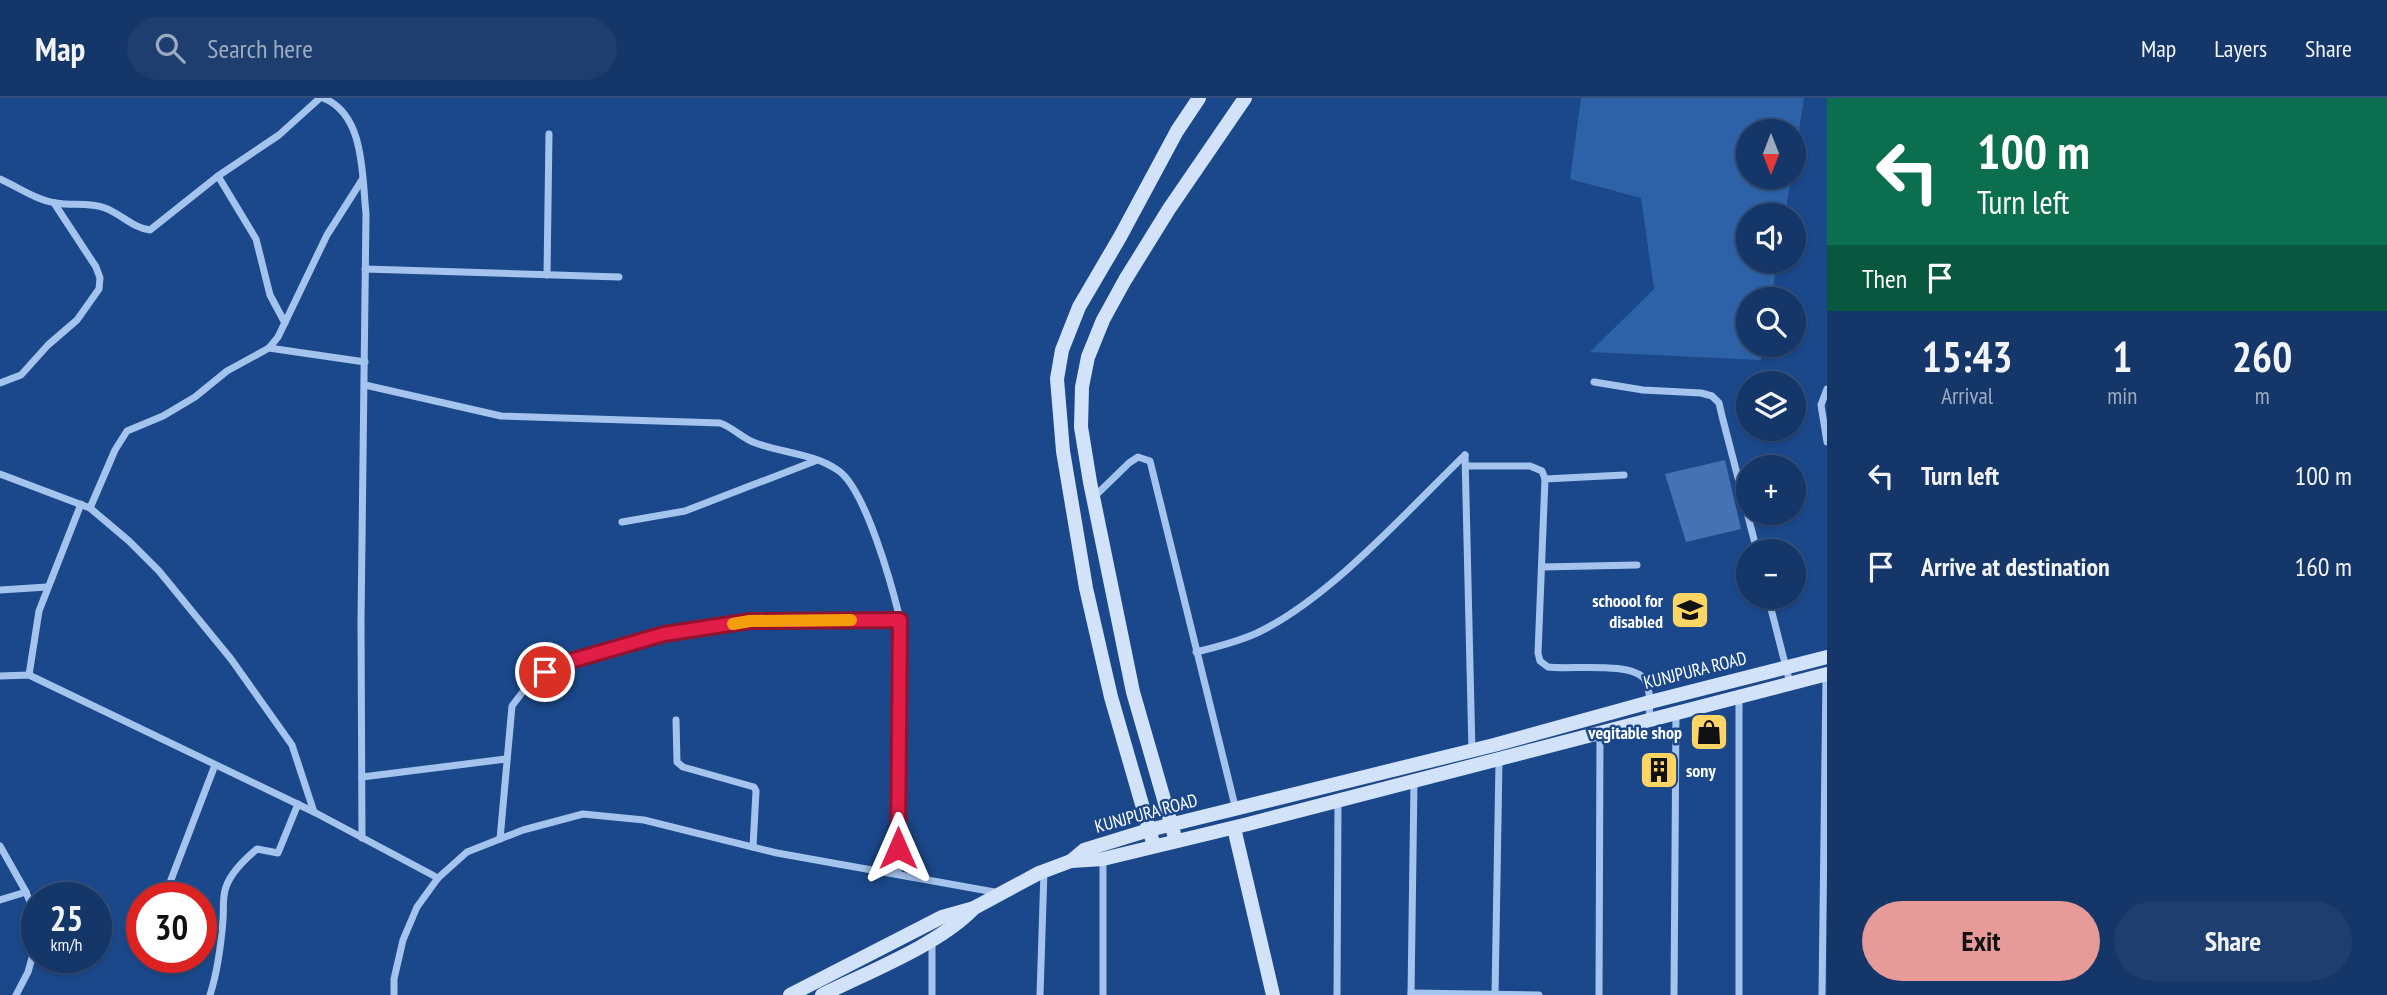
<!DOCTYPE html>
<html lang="en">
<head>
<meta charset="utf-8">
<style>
  body { margin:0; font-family:"PT Sans Narrow",sans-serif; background:#1d3e6e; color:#f1f3f6; height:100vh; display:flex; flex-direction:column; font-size:26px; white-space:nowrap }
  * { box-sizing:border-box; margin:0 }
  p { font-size:23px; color:#9dabc0 }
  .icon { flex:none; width:38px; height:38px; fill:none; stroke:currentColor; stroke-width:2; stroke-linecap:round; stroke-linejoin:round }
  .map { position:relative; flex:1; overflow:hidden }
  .side { display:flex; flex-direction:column; background:#143668; width:560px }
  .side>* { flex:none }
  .guide { background:#0b6e4f; color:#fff; overflow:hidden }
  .needle { width:46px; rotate:180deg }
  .controls { position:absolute; left:1736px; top:21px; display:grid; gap:14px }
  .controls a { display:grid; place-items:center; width:70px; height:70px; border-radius:50%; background:#143668; box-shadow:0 2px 5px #0004,0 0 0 2px #33507c; font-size:35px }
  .speed { position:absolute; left:21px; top:784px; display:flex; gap:14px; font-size:35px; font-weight:700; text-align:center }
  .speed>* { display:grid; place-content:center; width:91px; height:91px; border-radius:50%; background:#143668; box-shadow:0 2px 5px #0004,0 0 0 2px #33507c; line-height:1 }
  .speed small { font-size:18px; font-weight:400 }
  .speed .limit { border:10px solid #d22; background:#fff; color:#111 }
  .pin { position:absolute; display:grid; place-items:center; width:60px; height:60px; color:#fff; margin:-30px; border:4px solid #fff; border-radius:50%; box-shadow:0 2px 7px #0007 }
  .me { position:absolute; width:77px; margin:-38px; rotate:0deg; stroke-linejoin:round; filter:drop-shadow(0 0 5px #0008) }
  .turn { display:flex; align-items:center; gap:24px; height:147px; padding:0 35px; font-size:32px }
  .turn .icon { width:91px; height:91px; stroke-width:2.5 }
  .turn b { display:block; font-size:49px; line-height:60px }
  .then { display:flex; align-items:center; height:66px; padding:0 35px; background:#0003; gap:14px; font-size:26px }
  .eta { display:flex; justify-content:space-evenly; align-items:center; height:119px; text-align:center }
  .eta b { font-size:42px; font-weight:700; line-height:49px }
  .primary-button { display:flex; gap:14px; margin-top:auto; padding:14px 35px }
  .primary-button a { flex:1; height:80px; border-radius:42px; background:#e69b98; color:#111; font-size:28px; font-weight:700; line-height:80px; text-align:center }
  .primary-button a+a { background:#1d3e6e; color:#f1f3f6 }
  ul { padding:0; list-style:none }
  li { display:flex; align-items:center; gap:21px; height:91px; padding:0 35px }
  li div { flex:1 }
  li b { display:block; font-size:26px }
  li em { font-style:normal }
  header { display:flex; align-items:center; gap:42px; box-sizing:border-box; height:98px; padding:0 35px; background:#143668; border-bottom:2px solid #33507c }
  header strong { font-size:33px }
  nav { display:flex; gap:38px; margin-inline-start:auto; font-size:24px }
  .search { width:490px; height:63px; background:#1d3e6e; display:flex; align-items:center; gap:18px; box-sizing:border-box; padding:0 24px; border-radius:38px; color:#9dabc0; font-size:26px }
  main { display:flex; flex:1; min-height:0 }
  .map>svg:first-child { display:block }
  .green { fill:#2e62a8 }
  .building { fill:#4472b2 }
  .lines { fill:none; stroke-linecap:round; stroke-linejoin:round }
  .street { stroke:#a5c4ed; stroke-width:7 }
  .secondary { stroke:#d2e2f9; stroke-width:14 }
  .route-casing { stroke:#92132f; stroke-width:18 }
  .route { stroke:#e11d48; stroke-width:12 }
  .slow { stroke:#f59e0b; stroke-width:12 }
  .labels { text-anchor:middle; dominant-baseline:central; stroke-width:5; stroke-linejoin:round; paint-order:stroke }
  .poi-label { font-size:18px; font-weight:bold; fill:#fff; stroke:#1b488a; text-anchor:end }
  .street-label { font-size:18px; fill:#fff; stroke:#1b488a }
</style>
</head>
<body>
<header>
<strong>Map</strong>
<div class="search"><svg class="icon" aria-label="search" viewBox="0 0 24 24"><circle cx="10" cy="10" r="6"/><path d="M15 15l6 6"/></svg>Search here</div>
<nav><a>Map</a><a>Layers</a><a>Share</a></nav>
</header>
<main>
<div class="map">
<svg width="1827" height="897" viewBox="0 0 1827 897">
  <rect width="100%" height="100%" fill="#1b488a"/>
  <!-- green -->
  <polygon class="green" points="1581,0 1804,0 1794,64 1794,33 1748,33 1748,79 1791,79 1785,117 1748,117 1748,163 1777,163 1771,201 1748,201 1748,247 1764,247 1761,262 1590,254 1654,191 1641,100 1570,81"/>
  <!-- building -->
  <g class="building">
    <polygon points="1725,362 1741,431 1686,444 1665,376"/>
    <polygon points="1670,655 1669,684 1642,684 1642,660"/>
  </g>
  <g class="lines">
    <!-- street -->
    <g class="street">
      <path d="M323,0C365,16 362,78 366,116L361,524L362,740"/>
      <polyline points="218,78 256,141 270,197 285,225"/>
      <path d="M0,81C18,89 36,102 56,105C72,108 89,104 105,110C121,116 133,130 150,132L218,78L279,37L320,0"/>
      <polyline points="365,171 619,179"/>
      <polyline points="547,177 549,36"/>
      <polyline points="269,250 365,264"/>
      <polyline points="1594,284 1643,292 1701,295 1712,298 1719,305 1722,318 1757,453"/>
      <polyline points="0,285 21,277 48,247 77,222 99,191 100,180 96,169 54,105"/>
      <path d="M365,287L501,318L720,325C732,329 741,339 753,344C780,355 814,355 839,373C866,393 892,488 900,521L898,776"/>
      <polyline points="1827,291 1821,307 1827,344"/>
      <polyline points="1465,357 1472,654"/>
      <polyline points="1466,368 1530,368 1542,373 1545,381"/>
      <polyline points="0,376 90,410 129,443 159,473 231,561 292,647 314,714"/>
      <path d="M1624,377L1545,381L1538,555L1540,563L1548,569C1570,572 1633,563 1645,582C1651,593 1650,609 1649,621"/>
      <polyline points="1094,399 1129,365 1138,359 1150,363 1236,712"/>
      <polyline points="90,410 115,352 127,333 163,318 195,299 227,273 269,250 278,239 327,137 362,82"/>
      <polyline points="622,424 685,413 815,363"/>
      <polyline points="1542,469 1637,467"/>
      <polyline points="0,492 47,489"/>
      <polyline points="1768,499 1790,585"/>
      <path d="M1196,554C1217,549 1237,544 1257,535C1330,500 1406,414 1465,357"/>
      <polyline points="29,577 39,513 81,406"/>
      <polyline points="0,578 29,577 314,714 438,780"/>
      <polyline points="1739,598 1739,897"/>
      <polyline points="676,622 677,664 683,669 754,689 756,693 753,749"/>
      <polyline points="362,679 506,661"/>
      <polyline points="500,741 512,608 531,583 560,566 664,536 750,523 900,521"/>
      <polyline points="0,748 26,794 37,822"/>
      <polyline points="164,800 215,667"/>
      <polyline points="0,802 26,794"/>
      <polyline points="932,842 932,897"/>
      <polyline points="1411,895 1539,897"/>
      <polyline points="16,897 28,874 37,842"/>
      <path d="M210,897C218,872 221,847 223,822C224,810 222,800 226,789C231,774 245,761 257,751L278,755L298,706"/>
      <polyline points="394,897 394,881 403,842 417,809 438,780 467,754 523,732 583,716 644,722 777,755 1000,795"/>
      <polyline points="1040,897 1044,773"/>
      <polyline points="1103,897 1103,761"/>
      <polyline points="1337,897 1338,703"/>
      <polyline points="1411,897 1414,684"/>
      <polyline points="1495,897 1499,663"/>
      <polyline points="1599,897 1600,635"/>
      <polyline points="1674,897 1676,615"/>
      <polyline points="1822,897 1826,576"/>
    </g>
    <!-- secondary -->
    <g class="secondary">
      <polyline points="1234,730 1273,897"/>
      <polyline points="1176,743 1133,594 1090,384 1081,329 1082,289 1088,259 1103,222 1125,182 1169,111 1245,0"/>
      <polyline points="1154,748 1111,599 1086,490 1063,353 1057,281 1062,252 1079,209 1120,139 1177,33 1199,0"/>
      <polyline points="1071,763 1103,761 1248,726 1827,576"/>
      <polyline points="790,897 942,819 974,810 1039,775 1071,763 1084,752 1149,732 1494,647 1650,604 1827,559"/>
      <path d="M822,897C868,874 938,847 973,811"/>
    </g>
  </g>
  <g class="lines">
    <!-- route casing -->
    <g class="route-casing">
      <polyline id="route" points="545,574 560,566 664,536 750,523 900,522 898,750"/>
    </g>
    <!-- route -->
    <use href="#route" class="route"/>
    <!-- slow -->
    <polyline class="slow" points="733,526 750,523 851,522"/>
  </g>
  <!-- icons -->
  <defs>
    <g id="school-square" transform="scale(2.0125)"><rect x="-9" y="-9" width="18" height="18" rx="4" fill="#fed562" stroke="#1b488a"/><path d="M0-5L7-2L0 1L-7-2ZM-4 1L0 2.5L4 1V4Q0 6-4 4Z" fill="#111"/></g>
    <g id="shop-square" transform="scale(2.0125)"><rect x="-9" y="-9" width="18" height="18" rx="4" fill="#fed562" stroke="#1b488a"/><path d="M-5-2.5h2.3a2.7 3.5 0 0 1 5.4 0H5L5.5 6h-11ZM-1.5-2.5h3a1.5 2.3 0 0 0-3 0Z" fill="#111"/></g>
    <g id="building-square" transform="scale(2.0125)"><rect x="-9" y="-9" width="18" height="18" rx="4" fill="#fed562" stroke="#1b488a"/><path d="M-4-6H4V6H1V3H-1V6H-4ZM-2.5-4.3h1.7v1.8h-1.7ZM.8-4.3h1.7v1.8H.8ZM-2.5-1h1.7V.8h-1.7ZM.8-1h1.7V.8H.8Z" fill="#111"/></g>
  </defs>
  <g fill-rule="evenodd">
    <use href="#school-square" x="1690" y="512"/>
    <use href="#shop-square" x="1709" y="634"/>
    <use href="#building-square" x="1659" y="672"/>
  </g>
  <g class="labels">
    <!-- poi labels -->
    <g class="poi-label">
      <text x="1663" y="502">schoool for<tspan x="1663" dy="21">disabled</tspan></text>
      <text x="1682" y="634">vegitable shop</text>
      <text x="1686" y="672" text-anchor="start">sony</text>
    </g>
    <!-- street labels -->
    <g class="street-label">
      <text transform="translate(1695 572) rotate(-14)">KUNJPURA ROAD</text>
      <text transform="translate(1146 715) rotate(-15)">KUNJPURA ROAD</text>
    </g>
  </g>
</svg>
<div class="controls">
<a><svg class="needle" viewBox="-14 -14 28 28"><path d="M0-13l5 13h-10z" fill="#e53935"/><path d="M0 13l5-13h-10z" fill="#9dabc0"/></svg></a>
<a><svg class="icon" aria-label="sound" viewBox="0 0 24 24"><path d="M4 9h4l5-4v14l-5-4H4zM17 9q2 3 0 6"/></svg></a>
<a><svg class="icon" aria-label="search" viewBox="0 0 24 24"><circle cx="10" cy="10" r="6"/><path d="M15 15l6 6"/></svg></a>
<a><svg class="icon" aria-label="layers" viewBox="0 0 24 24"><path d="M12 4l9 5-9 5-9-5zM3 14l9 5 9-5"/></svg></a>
<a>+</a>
<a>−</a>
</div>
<div class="speed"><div>25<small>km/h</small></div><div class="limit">30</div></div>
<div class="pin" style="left:545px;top:574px;background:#d93025"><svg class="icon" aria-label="arrive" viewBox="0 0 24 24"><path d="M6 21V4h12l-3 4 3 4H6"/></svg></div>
<svg class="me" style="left:898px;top:750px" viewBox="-20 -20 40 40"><path d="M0-17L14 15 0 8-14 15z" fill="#e11d48" stroke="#fff" stroke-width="4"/></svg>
</div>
<section class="side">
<div class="guide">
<div class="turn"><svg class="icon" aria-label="left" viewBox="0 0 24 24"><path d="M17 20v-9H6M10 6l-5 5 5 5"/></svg><div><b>100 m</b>Turn left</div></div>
<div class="then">Then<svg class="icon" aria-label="arrive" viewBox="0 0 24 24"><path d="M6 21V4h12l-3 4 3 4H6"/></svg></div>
</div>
<div class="eta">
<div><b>15:43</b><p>Arrival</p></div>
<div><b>1</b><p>min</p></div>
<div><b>260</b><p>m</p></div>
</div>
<ul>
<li><svg class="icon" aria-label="left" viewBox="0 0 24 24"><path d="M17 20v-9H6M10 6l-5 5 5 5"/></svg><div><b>Turn left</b></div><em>100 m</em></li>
<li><svg class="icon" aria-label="arrive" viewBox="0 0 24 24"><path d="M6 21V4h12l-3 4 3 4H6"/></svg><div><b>Arrive at destination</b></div><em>160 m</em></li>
</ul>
<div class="primary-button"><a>Exit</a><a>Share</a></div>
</section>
</main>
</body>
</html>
